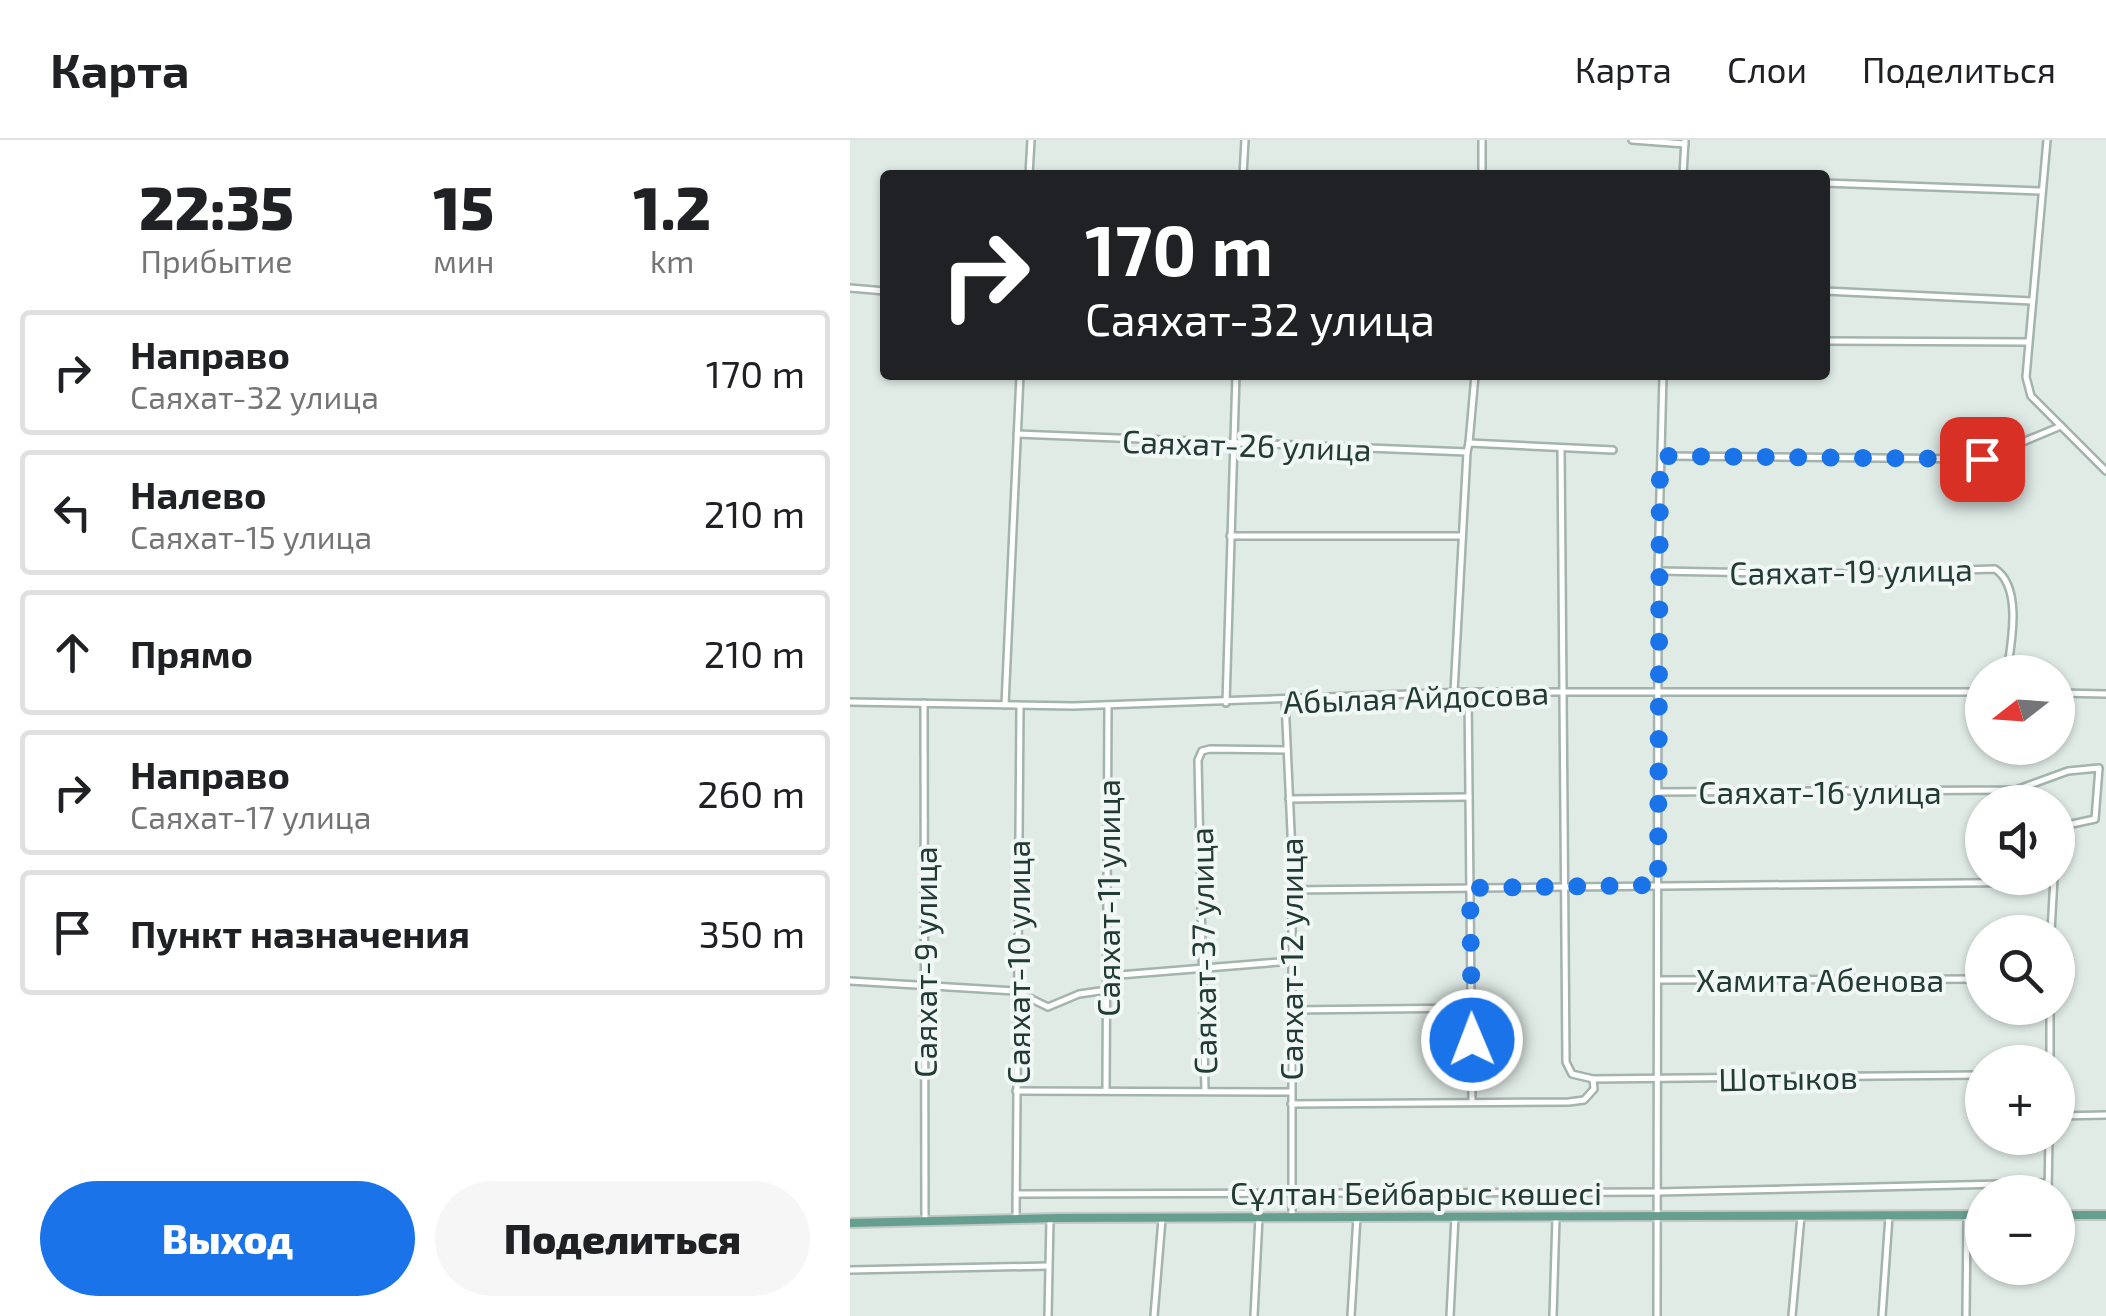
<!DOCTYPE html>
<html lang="ru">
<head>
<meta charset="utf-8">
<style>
  body { margin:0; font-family:"Exo 2",sans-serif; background:#f6f6f6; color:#202124; height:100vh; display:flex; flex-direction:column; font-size:38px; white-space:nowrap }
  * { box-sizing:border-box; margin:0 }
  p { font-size:32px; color:#757577 }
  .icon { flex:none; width:55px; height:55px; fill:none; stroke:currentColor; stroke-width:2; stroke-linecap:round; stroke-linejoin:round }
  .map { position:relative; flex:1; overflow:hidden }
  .panel { display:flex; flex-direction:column; background:#fff; width:850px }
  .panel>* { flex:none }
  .guide { position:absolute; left:30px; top:30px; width:950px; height:210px; border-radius:10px; box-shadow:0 2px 8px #0004; background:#202124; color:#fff; overflow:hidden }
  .needle { width:65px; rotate:253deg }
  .controls { position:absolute; left:1115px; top:515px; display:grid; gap:20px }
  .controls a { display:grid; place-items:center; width:110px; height:110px; border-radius:50%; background:#fff; box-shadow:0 2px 8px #0004; font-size:50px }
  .pin { position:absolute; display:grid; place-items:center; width:85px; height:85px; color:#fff; margin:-42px; border-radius:20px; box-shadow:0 5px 15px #0006 }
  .me { position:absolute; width:110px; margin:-55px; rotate:359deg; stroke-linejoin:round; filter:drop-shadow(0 0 8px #0008) }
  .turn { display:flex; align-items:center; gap:35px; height:210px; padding:0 40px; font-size:45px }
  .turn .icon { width:130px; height:130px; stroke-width:2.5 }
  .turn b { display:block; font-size:70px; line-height:85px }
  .eta { display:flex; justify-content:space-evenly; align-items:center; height:170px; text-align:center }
  .eta b { font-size:60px; font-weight:800; line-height:70px }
  .action { display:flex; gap:20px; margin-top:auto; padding:20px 40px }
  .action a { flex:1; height:115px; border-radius:60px; background:#1a73e8; color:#fff; font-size:40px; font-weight:800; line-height:115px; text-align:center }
  .action a+a { background:#f6f6f6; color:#202124 }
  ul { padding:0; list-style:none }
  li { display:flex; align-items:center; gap:30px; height:125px; margin:0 20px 15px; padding:0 20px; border:5px solid #e0e0e0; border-radius:10px }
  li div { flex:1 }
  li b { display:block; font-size:38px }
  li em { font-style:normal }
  header { display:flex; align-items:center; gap:60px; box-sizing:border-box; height:140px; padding:0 50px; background:#fff; border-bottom:2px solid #e0e0e0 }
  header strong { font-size:48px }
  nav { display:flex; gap:55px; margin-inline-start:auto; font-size:35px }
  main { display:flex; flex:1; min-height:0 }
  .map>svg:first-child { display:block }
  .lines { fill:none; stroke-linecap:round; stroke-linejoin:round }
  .minor-casing { stroke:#a3b3ad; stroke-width:10 }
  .primary-casing { stroke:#c1c8c6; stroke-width:12 }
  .minor { stroke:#fff; stroke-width:5 }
  .primary { stroke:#669f90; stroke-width:8 }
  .route { stroke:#1a73e8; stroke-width:18; stroke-dasharray:0 32.4 }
  .labels { text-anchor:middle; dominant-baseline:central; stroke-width:8; stroke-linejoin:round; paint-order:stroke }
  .street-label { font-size:32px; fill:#223b34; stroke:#f1f7f4 }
</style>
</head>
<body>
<header>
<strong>Карта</strong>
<nav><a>Карта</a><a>Слои</a><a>Поделиться</a></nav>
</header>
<main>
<section class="panel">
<div class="eta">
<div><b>22:35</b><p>Прибытие</p></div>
<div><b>15</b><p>мин</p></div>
<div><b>1.2</b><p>km</p></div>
</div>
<ul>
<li><svg class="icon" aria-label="right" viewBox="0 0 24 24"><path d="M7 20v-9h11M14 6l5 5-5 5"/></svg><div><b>Направо</b><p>Саяхат-32 улица</p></div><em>170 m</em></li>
<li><svg class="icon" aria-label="left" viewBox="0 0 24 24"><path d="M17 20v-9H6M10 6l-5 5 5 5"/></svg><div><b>Налево</b><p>Саяхат-15 улица</p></div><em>210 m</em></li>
<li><svg class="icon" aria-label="ahead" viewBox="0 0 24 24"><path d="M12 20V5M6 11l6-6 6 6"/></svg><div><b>Прямо</b></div><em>210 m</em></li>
<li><svg class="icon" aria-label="right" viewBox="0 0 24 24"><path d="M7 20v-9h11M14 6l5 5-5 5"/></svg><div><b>Направо</b><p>Саяхат-17 улица</p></div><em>260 m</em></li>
<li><svg class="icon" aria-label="arrive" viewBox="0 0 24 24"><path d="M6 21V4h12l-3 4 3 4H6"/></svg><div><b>Пункт назначения</b></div><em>350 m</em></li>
</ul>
<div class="action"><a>Выход</a><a>Поделиться</a></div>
</section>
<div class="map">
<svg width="1256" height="1176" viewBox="0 0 1256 1176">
  <rect width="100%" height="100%" fill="#e0ebe6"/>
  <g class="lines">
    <!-- minor casing -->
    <g class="minor-casing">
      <g id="minor">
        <polyline points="632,0 632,35"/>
        <polyline points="782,0 835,4"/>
        <polyline points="1197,0 1176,237 1181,256 1256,331"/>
        <polyline points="179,35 181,0"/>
        <polyline points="393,35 395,0"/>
        <polyline points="833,35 835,0"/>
        <polyline points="975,43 1192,51"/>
        <polyline points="0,148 35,151"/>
        <polyline points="975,151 1182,161"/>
        <polyline points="975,201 1178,202"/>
        <polyline points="167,294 617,312 619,303"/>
        <polyline points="619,303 763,310"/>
        <polyline points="619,303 625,235"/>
        <polyline points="811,316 1132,319 1211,286"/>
        <polyline points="380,396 612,396"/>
        <path d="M808,431L978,434L1145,429C1173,447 1161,505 1157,532"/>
        <polyline points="604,552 617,312"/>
        <polyline points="618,552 622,962"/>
        <polyline points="1208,553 1256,554"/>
        <polyline points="435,560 442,714 442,1077"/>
        <polyline points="0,562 223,566 618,552 1132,552"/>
        <polyline points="74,563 75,1082"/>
        <polyline points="376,563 386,235"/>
        <polyline points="155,565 170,235"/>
        <polyline points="808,652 1166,650 1218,631 1249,628 1245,679 1208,687"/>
        <polyline points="439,659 619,657"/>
        <polyline points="442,750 1203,742"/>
        <polyline points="1201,792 1204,738"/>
        <polyline points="257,836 442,821"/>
        <polyline points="808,840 1132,839"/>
        <polyline points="0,841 165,851 198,867 229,854 257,850"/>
        <polyline points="442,870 622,868"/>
        <polyline points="1200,922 1200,868"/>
        <polyline points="743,939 1132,935"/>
        <polyline points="256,950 258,565"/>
        <polyline points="166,951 441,952"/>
        <polyline points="355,951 348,620 352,611 360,609 437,610"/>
        <polyline points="441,964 719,962 734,960 744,949 743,939 722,934 716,922 711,309"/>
        <polyline points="1208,976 1256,975"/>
        <polyline points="1198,1052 1199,998"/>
        <polyline points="166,1054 808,1052 1198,1043"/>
        <polyline points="166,1079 170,566"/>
        <polyline points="0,1130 198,1126"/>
        <polyline points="198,1176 200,1079"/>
        <polyline points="304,1176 312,1079"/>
        <polyline points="404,1176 409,1077"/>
        <polyline points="501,1176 507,1077"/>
        <polyline points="600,1176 605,1077"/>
        <polyline points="703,1176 706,1077"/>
        <polyline points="807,1176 808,431 813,235"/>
        <polyline points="942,1176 951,1076"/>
        <polyline points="1032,1176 1039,1076"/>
        <polyline points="1116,1176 1117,1076"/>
      </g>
    </g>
    <!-- primary casing -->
    <g class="primary-casing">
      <g id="primary">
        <polyline points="1208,1075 1256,1075"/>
        <polyline points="0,1083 209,1078 1132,1075"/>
      </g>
    </g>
    <!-- minor -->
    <use href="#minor" class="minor"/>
    <!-- primary -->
    <use href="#primary" class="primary"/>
  </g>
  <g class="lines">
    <!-- route -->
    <polyline class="route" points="622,900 620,748 808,745 810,316 1132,319"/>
  </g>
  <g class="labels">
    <!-- street labels -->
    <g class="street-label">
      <text transform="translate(397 304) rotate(2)">Саяхат-26 улица</text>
      <text transform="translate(1001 430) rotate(-1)">Саяхат-19 улица</text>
      <text transform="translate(566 556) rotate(-2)">Абылая Айдосова</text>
      <text x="970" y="651">Саяхат-16 улица</text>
      <text transform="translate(257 758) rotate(-90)">Саяхат-11 улица</text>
      <text transform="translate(352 811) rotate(-91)">Саяхат-37 улица</text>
      <text transform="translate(440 819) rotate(-90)">Саяхат-12 улица</text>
      <text transform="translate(74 822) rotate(-90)">Саяхат-9 улица</text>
      <text transform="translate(167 822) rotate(-90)">Саяхат-10 улица</text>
      <text x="970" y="839">Хамита Абенова</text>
      <text transform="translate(938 937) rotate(-1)">Шотыков</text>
      <text x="566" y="1052">Сұлтан Бейбарыс көшесі</text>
    </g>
  </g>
</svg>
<div class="controls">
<a><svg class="needle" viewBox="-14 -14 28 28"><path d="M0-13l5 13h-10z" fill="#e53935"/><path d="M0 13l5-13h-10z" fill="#757577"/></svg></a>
<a><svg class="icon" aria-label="sound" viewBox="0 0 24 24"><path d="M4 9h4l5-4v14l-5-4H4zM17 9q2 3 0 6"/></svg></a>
<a><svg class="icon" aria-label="search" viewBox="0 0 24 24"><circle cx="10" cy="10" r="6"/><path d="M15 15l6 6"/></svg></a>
<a>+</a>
<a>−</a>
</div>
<div class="pin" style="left:1132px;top:319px;background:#d93025"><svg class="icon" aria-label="arrive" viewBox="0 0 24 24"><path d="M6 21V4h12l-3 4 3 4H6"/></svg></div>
<svg class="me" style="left:622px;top:900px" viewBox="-20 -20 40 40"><circle r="17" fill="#1a73e8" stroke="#fff" stroke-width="3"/><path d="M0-11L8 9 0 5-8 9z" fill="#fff"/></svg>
<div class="guide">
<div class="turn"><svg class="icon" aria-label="right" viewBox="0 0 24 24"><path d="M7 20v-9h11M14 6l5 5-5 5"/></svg><div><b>170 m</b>Саяхат-32 улица</div></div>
</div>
</div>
</main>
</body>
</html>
